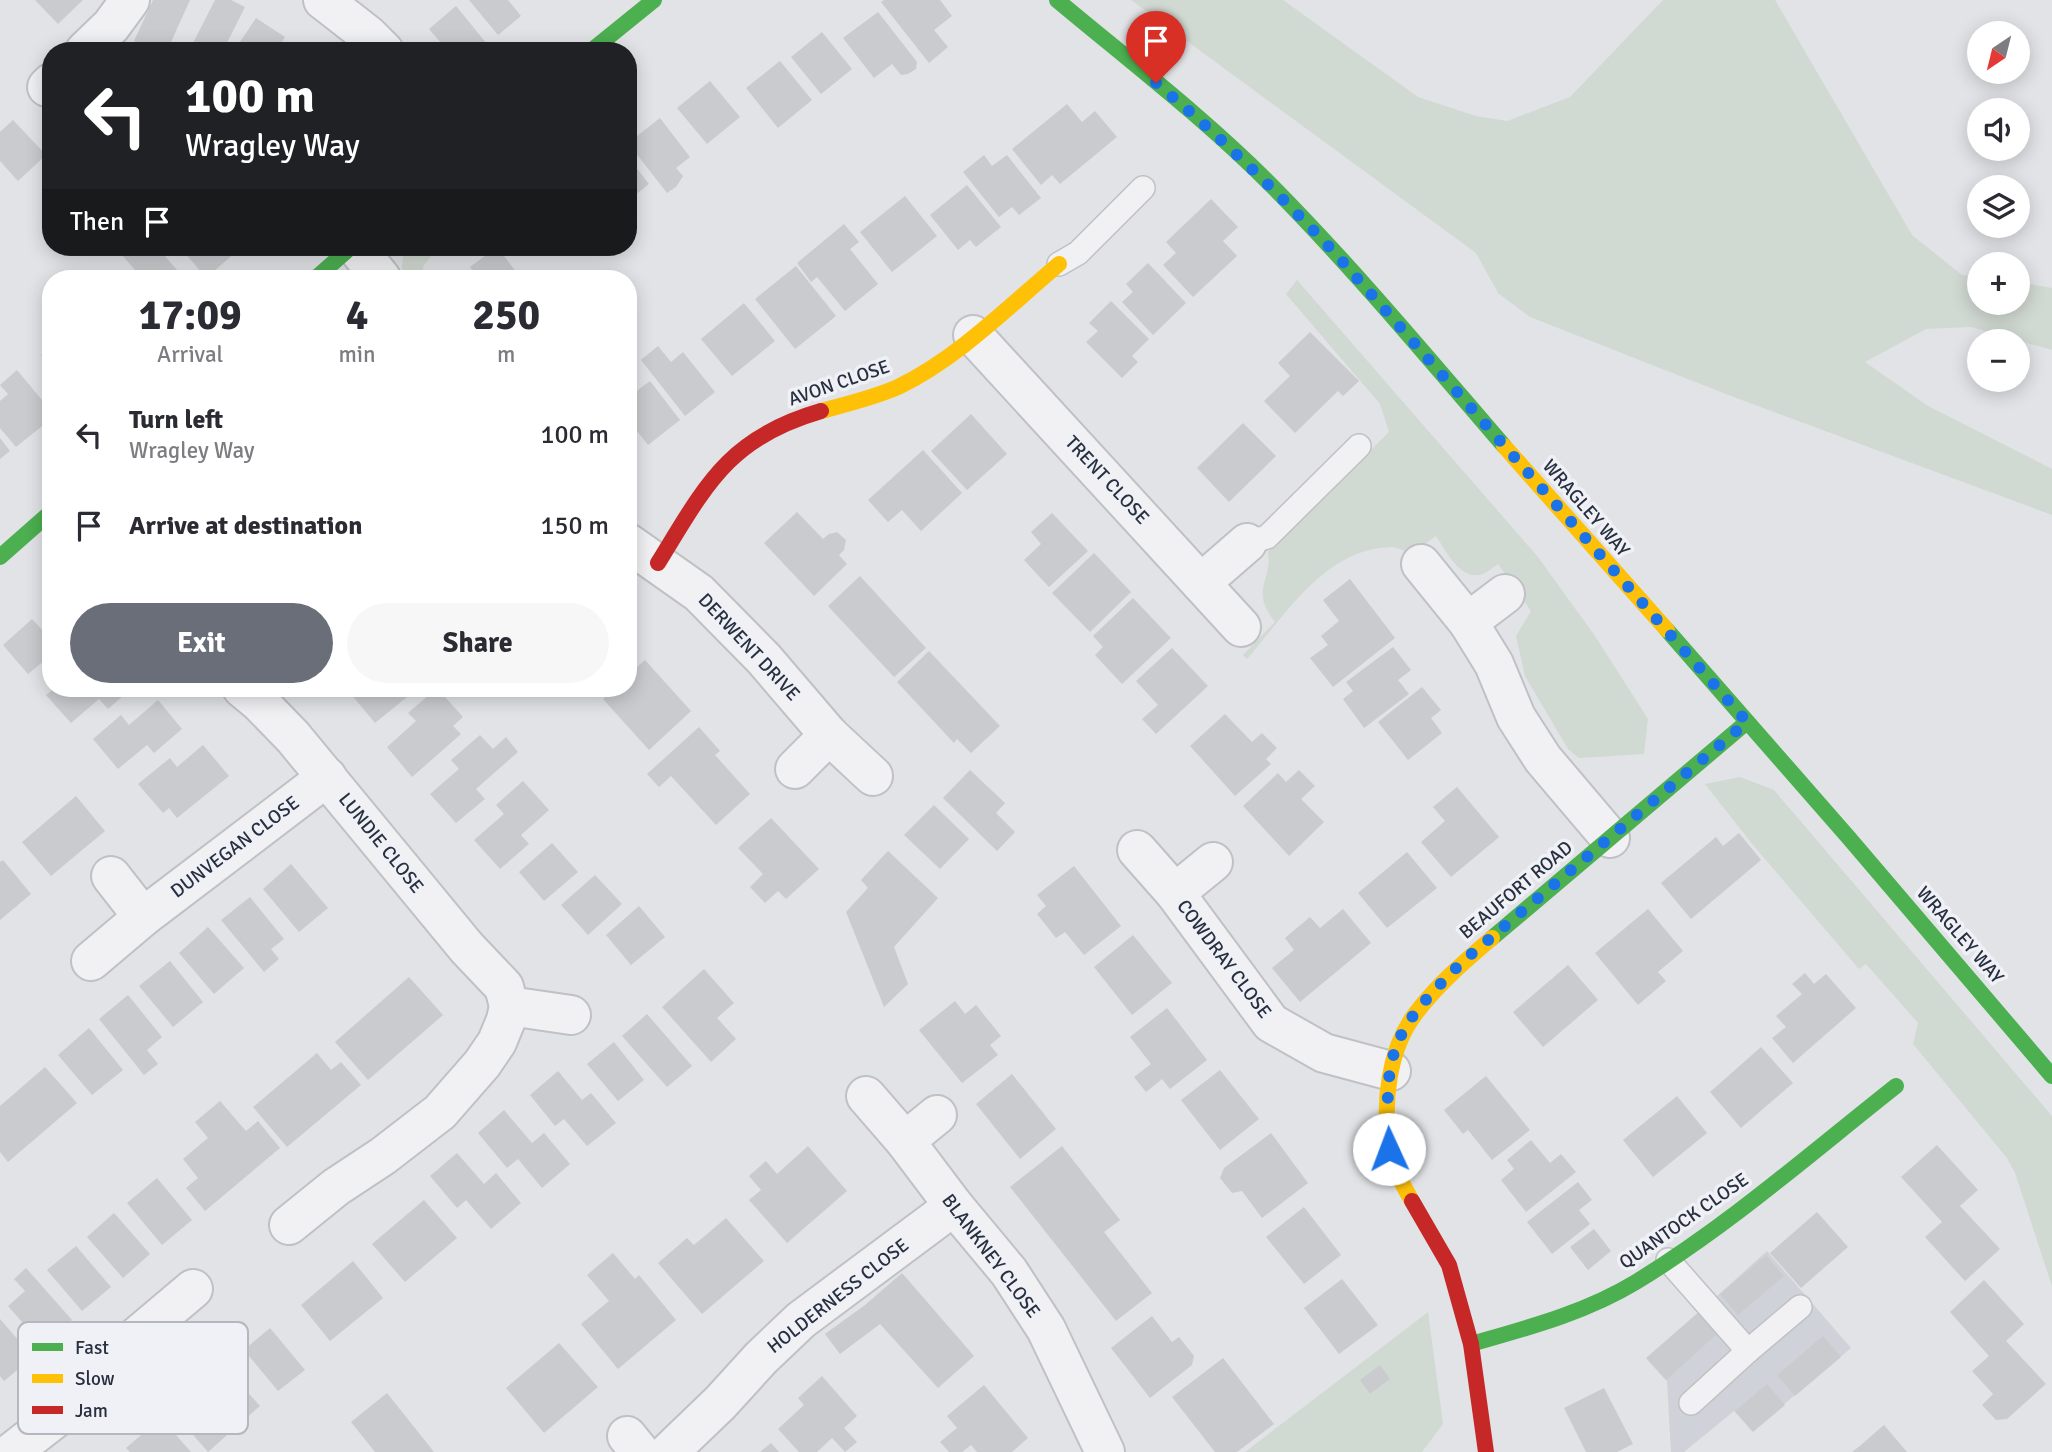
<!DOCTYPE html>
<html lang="en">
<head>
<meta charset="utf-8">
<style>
  body { margin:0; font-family:Signika,sans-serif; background:#f7f7f7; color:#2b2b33; height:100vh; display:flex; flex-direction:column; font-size:26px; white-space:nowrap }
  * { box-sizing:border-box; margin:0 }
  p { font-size:23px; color:#7c7c81 }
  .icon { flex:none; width:38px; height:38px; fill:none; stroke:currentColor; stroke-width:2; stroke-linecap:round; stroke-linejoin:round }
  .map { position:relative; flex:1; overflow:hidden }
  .details { position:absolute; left:42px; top:270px; width:595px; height:427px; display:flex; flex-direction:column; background:#fff; border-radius:28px; box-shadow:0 4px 18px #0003 }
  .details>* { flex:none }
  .top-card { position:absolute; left:42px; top:42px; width:595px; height:214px; border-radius:28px; box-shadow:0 4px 18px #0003; background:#202124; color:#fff; overflow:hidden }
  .needle { width:46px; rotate:215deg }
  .fabs { position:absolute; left:1967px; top:21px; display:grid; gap:14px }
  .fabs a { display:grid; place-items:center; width:63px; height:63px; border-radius:50%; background:#fff; box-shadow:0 4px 18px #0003; font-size:35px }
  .pin { position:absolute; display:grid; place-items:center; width:60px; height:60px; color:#fff; margin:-72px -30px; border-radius:50% 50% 50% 0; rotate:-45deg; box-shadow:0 0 7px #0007 }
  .pin .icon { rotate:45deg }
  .me { position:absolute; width:77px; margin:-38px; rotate:358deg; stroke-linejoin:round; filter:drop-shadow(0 0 5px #0008) }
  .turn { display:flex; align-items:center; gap:24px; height:147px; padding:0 28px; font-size:32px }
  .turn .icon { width:91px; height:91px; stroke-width:2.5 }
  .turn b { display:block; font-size:49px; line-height:60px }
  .then { display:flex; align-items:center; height:66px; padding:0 28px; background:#0003; gap:14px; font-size:26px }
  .eta { display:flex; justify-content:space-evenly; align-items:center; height:119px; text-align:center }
  .eta b { font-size:42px; font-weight:800; line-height:49px }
  .cta { display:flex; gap:14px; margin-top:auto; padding:14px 28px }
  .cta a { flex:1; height:80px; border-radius:42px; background:#696e79; color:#fff; font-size:28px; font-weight:800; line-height:80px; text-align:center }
  .cta a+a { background:#f7f7f7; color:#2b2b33 }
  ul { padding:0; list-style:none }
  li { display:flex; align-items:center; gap:21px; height:91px; padding:0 28px }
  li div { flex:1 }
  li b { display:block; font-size:26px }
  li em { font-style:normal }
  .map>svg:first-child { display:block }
  .built { fill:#cfd2d9 }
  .green { fill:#d1dad2 }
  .building { fill:#cacbce }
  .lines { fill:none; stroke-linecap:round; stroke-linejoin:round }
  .lane-casing { stroke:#bfc1c4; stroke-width:26 }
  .street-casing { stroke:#bfc1c4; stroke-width:42 }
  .lane { stroke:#f1f1f3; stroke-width:23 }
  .street { stroke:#f1f1f3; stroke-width:38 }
  .fast { stroke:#4caf50; stroke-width:16 }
  .slow { stroke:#ffc107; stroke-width:16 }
  .jam { stroke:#c62828; stroke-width:16 }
  .route { stroke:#1a73e8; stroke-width:12; stroke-dasharray:0 21.6 }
  .labels { text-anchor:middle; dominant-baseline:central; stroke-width:7; stroke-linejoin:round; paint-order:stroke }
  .street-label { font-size:19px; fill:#282f3f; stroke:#eff1f6 }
  .key { fill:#eff1f6; stroke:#b3b7bf; stroke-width:2 }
  .key-label { font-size:19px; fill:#282f3f }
</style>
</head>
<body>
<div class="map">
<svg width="2052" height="1452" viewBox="0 0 2052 1452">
  <rect width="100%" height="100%" fill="#e1e3e6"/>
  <!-- built -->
  <polygon class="built" points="1767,1251 1851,1348 1752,1431 1734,1411 1684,1452 1671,1452 1667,1381 1647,1359"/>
  <!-- green -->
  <g class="green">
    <polygon points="1131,0 1283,0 1418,97 1476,116 1507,121 1570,97 1663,0 1775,0 1912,235 1962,275 1979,277 1979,303 2018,303 2018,282 2052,288 2052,350 1971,327 1926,329 1865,362 1928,406 2052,469 2052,515 1731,396 1530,317 1498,293 1476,253"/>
    <polygon points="404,247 438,247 424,265 420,278 405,278 402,267"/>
    <path d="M1297,280L1538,557L1595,636L1648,719L1644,754L1579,758L1568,749L1525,676L1516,636L1531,611L1498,564C1493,567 1488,572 1483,574C1461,582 1446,551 1436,536L1411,554C1405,551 1397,547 1391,547C1326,548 1285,615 1247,659L1243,655L1275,622C1249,589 1273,581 1268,552L1389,432L1380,404L1286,294Z"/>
    <polygon points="1740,777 1774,790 2052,1116 2052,1286 2015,1173 2007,1158 1913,1044 1918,1023 1866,964 1859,969 1753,845 1705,784"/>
    <polygon points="1428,1312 1443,1424 1422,1452 1245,1452"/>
  </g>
  <!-- building -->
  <g class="building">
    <polygon points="35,0 83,0 58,24"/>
    <polygon points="153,0 190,0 167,51 156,51 134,41"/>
    <polygon points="215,0 231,0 245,7 223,51 196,51 199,46 193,43"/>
    <polygon points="469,0 508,0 521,16 498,35"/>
    <polygon points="884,0 940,0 952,16 934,30 948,47 929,63 881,2"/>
    <polygon points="456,6 487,44 478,51 448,51 429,29"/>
    <polygon points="878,12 917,62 916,69 908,74 901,75 892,64 874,78 843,38"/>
    <polygon points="256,18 285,37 276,51 234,51"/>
    <polygon points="822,32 852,69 821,94 791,57"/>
    <polygon points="780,61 812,100 778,128 746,88"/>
    <polygon points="710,81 740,117 707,144 677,108"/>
    <polygon points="1067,104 1082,122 1095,111 1117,137 1060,184 1052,175 1041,185 1012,149"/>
    <polygon points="660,118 690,157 676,168 683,176 676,187 667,193 628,143"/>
    <polygon points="13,120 46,155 18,181 0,161 0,132"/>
    <polygon points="984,155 992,166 1007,155 1041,198 1019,215 1012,207 999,217 963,172"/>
    <polygon points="628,157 649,184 633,197 628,190"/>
    <polygon points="967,185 1001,227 976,247 970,240 958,250 930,215"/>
    <polygon points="905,196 937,236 892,272 860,232"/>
    <polygon points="1211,199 1238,227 1223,241 1237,256 1193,297 1163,265 1176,253 1166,242"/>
    <polygon points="844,224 859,242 850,249 878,284 845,311 817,277 811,282 797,263"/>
    <polygon points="134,247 157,247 184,278 137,278 140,276 123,256"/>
    <polygon points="180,247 234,247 237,251 206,278"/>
    <polygon points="497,247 521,278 479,278 470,267"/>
    <polygon points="1148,263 1186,303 1153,335 1122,302 1133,292 1126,284"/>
    <polygon points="796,266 836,316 795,349 755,299"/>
    <polygon points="1111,301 1149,339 1132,356 1138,362 1122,378 1086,342 1098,331 1089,323"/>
    <polygon points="744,303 775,341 732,376 701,339"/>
    <polygon points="1310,332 1359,381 1343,396 1338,391 1295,433 1264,401 1290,376 1278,363"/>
    <polygon points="51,346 51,367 41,355"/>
    <polygon points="658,346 671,362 683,352 715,392 685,416 641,360"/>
    <polygon points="17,370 51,411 51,419 16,447 0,428 0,401 8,394 0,385"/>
    <polygon points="650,381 680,420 648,445 638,432 628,439 628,385 634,393"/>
    <polygon points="971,414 1007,454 967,490 931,451"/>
    <polygon points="1243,423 1276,456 1229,502 1197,468"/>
    <polygon points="0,438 10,451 0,459"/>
    <polygon points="923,450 962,493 921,531 902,510 888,522 868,500"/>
    <polygon points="797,512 823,539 829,534 837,532 846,540 844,550 839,555 847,564 814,596 764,543"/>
    <polygon points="1052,513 1088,551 1049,587 1024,560 1041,544 1031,532"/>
    <polygon points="1094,553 1131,592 1090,632 1052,593"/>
    <polygon points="860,576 926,648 894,677 828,606"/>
    <polygon points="1350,579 1395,638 1333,687 1310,658 1328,645 1321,636 1339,621 1323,600"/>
    <polygon points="1133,598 1171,638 1122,684 1095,655 1103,647 1093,636"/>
    <polygon points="32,619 42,630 51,622 51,655 28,674 3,645"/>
    <polygon points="1393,647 1411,670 1398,680 1409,694 1364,728 1343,699 1353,691 1346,682"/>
    <polygon points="1172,648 1208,686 1156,734 1142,719 1158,705 1136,681"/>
    <polygon points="929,651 1000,726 971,753 957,739 954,743 897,682"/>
    <polygon points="645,660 691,711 649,750 603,699 615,688 628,688 628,675"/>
    <polygon points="1422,687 1441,710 1431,718 1442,733 1408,760 1378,722"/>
    <polygon points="55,688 132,688 108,709 99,699 71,723 46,695"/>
    <polygon points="357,688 418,688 375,723 350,693"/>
    <polygon points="437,688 463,717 453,726 461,734 412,777 387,747 416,721 408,713"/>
    <polygon points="158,700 182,729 154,753 147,745 118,769 93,739 121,715 129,725"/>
    <polygon points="1225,714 1252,742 1262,733 1277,748 1266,759 1271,764 1235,796 1190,746"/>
    <polygon points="699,727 720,751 715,755 750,794 716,825 671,776 659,787 647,774"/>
    <polygon points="480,735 493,749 506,737 518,752 476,789 485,799 456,823 430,794 459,769 451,760"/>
    <polygon points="203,745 229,776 177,818 169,808 163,813 138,784 170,758 177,767"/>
    <polygon points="970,770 1005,803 996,813 1015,832 997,851 943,798"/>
    <polygon points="1299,770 1315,786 1301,799 1324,822 1289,856 1243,806 1278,773 1286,782"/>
    <polygon points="523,781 549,810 521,835 529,844 500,869 474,840 504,814 496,805"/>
    <polygon points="1457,787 1499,837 1451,877 1421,842 1445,821 1433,807"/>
    <polygon points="76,796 105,831 51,876 22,842"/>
    <polygon points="934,805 969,839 940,869 904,835"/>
    <polygon points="771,818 819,869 786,899 778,891 765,903 750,887 763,874 738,848"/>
    <polygon points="1739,833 1761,860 1691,919 1661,883 1716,837 1723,846"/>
    <polygon points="552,843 578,872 544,901 519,872"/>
    <polygon points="888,851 938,898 894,947 908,984 884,1007 846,912 868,888 861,880"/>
    <polygon points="1407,852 1437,888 1387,928 1358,893"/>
    <polygon points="3,860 31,894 0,920 0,862"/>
    <polygon points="291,864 328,908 299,932 263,889"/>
    <polygon points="1074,866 1121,926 1084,955 1065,932 1056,938 1037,914 1046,906 1037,895"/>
    <polygon points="595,875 622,904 588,935 561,905"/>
    <polygon points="250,897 284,939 271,949 279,959 264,972 221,920"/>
    <polygon points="639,906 665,937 631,965 606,935"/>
    <polygon points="1343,909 1371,943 1300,1002 1272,968 1294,950 1285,938 1310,917 1320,928"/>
    <polygon points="1648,909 1683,951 1658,972 1666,981 1638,1005 1595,953"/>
    <polygon points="208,927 244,968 214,994 179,953"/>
    <polygon points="1133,935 1172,983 1132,1015 1094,967"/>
    <polygon points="170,961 203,1002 173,1027 139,986"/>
    <polygon points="1568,965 1598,1000 1543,1047 1513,1012"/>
    <polygon points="704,969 734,1003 717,1018 736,1039 711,1062 662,1007"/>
    <polygon points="1805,973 1814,984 1826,974 1856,1008 1793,1063 1772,1038 1786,1027 1776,1016 1802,994 1792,984"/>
    <polygon points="409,977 443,1015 368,1080 335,1042"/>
    <polygon points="128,995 162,1037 147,1050 158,1064 144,1075 99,1019"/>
    <polygon points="955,1001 965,1014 976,1005 1001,1036 990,1045 998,1055 962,1083 919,1030"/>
    <polygon points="1167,1008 1207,1060 1170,1089 1162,1079 1146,1092 1134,1077 1151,1064 1130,1037"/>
    <polygon points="647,1014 692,1066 667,1087 622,1036"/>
    <polygon points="89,1028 123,1070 92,1095 58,1055"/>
    <polygon points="614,1042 644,1080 618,1101 587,1064"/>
    <polygon points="1761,1047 1793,1083 1741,1128 1710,1092"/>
    <polygon points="317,1053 331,1070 341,1062 361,1085 287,1147 253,1107"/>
    <polygon points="45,1067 77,1103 8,1162 0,1152 0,1106"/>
    <polygon points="1220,1070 1259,1119 1220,1150 1181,1100"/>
    <polygon points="558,1071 582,1100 591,1093 616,1123 587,1146 564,1119 555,1126 530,1095"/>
    <polygon points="1012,1074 1056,1129 1020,1159 976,1104"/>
    <polygon points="1486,1076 1530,1130 1492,1160 1468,1130 1463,1134 1444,1110"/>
    <polygon points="1677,1096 1707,1133 1653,1177 1623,1140"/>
    <polygon points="220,1101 246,1131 258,1121 280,1148 205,1211 186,1188 198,1178 183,1159 208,1138 195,1122"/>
    <polygon points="504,1110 532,1143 544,1133 570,1164 542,1188 518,1159 507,1168 478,1133"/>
    <polygon points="1271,1133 1308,1183 1262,1218 1242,1191 1232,1193 1220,1178 1224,1168"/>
    <polygon points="1531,1140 1550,1163 1561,1154 1576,1172 1526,1212 1501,1180 1514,1169 1507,1160"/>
    <polygon points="1937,1145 1978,1190 1960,1206 2000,1249 1965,1281 1925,1237 1942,1222 1901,1177"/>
    <polygon points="808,1146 847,1191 787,1243 749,1200 761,1190 749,1176 766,1161 777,1174"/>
    <polygon points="1062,1146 1120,1220 1104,1232 1152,1293 1116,1321 1010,1187"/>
    <polygon points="457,1153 484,1184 496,1173 521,1203 491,1229 466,1200 457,1208 430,1176"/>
    <polygon points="157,1178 192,1220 162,1245 127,1203"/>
    <polygon points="1578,1182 1592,1200 1579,1210 1590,1224 1552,1254 1527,1222"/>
    <polygon points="424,1200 457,1238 405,1282 372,1244"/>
    <polygon points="1304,1207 1341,1255 1304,1284 1266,1237"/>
    <polygon points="1817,1212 1848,1247 1801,1288 1770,1253"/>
    <polygon points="114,1213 150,1254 123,1278 87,1237"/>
    <polygon points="726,1218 764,1261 702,1314 658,1263 687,1238 694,1245"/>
    <polygon points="1594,1229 1611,1251 1588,1270 1570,1247"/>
    <polygon points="76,1246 111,1287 82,1311 47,1270"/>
    <polygon points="613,1253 635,1279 639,1275 676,1320 618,1369 581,1324 609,1301 587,1275"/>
    <polygon points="1766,1255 1784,1276 1738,1315 1720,1294"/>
    <polygon points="353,1261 383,1298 330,1341 301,1305"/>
    <polygon points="26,1268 72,1320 43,1346 8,1306 25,1291 14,1279"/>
    <polygon points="902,1273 974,1356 938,1388 880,1324 840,1354 825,1334 865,1305"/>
    <polygon points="1342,1279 1378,1325 1339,1354 1304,1308"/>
    <polygon points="1984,1280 2024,1324 2006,1341 2046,1384 2007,1419 1996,1420 1982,1405 1993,1394 1972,1371 1989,1356 1950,1312"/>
    <polygon points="1700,1311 1719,1332 1666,1380 1646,1358"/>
    <polygon points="1152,1316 1172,1342 1179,1337 1194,1356 1192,1365 1150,1398 1111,1348"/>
    <polygon points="0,1319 33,1357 4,1381 0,1376"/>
    <polygon points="270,1328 305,1370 278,1391 244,1350"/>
    <polygon points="1823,1336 1841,1357 1795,1396 1777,1375"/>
    <polygon points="559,1343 598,1387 544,1433 506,1388"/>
    <polygon points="1223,1358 1274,1424 1237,1452 1215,1452 1172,1397"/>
    <polygon points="1380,1365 1390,1379 1370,1394 1360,1380"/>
    <polygon points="227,1369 260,1406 208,1452 175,1414"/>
    <polygon points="822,1376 857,1416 844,1428 857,1442 845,1452 832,1438 817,1452 799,1452 778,1429 804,1405 798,1398"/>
    <polygon points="1767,1384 1785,1405 1753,1432 1735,1411"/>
    <polygon points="984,1385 1028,1438 1012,1452 977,1452 971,1445 962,1452 949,1452 940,1442 957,1428 947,1416"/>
    <polygon points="1604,1388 1633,1444 1617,1452 1586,1452 1564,1408"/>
    <polygon points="387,1393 434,1452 375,1452 351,1422"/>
    <polygon points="161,1418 191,1452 130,1452 126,1448"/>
    <polygon points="1884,1425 1907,1452 1852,1452 1861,1445"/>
    <polygon points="771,1443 779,1452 760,1452"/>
  </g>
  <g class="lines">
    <!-- lane casing -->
    <g class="lane-casing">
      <g id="lane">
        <polyline points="1059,264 1078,253 1143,188"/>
        <polyline points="1247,543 1267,537 1359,446"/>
        <polyline points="1668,1260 1748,1351 1800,1307"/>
        <polyline points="1691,1403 1748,1351"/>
      </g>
    </g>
    <!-- street casing -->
    <g class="street-casing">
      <g id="street">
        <polyline points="323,0 368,35 384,51"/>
        <polyline points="85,51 111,26 130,0"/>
        <polyline points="47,87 51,83"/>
        <polyline points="356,247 381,278"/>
        <polyline points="973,335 1241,627"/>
        <polyline points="628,543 699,593 764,659 829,735 873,776"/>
        <polyline points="1421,564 1468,622 1494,664 1516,717 1543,759 1610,838"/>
        <polyline points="1201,583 1247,543"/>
        <polyline points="1468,622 1505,594"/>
        <polyline points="242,688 259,702 293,737 467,948 504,987 509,1006 571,1015"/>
        <polyline points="795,769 829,735"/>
        <polyline points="1137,850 1175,893 1271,1023 1324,1053 1391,1071"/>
        <polyline points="111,876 143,917"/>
        <polyline points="1175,893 1213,862"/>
        <polyline points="91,961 143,917 327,777"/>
        <polyline points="866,1096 905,1141 954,1206 1009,1272 1046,1329 1105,1452"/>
        <polyline points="905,1141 937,1115"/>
        <polyline points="289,1225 336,1187 383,1156 440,1112 482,1064 497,1042 506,1020 509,1006"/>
        <polyline points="144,1331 172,1363"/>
        <polyline points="627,1436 640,1452"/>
        <polyline points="12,1452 62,1413 89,1380 116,1354 193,1289"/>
        <polyline points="669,1452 720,1403 761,1358 801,1320 954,1206"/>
      </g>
    </g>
    <!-- lane -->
    <use href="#lane" class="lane"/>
    <!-- street -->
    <use href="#street" class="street"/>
    <!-- fast -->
    <g class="fast">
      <path d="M1057,0C1130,61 1207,120 1274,188C1355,270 1429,359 1504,446"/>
      <polyline points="591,51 654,0"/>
      <polyline points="316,278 351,247"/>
      <polyline points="0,557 51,512"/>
      <polyline points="1667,630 1849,838 2052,1076"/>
      <polyline points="1492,938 1747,722"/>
      <path d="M1471,1344C1527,1328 1585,1313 1636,1282C1728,1226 1811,1153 1896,1086"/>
    </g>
    <!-- slow -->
    <g class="slow">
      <path d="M821,411C847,404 873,398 898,387C958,358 1008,307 1059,264"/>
      <polyline points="1504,446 1667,630"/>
      <path d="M1412,1201C1403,1185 1391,1165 1389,1147C1383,1103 1388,1049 1416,1013C1437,985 1465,961 1492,938"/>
    </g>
    <!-- jam -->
    <g class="jam">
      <path d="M658,563C706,485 728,438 821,411"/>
      <polyline points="1412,1201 1449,1265 1471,1344 1486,1452"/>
    </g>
  </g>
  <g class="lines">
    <!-- route -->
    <path class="route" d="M1156,83C1220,136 1278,193 1335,253L1747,722L1462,962C1439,986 1411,1011 1398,1042C1384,1075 1388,1114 1389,1149"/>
  </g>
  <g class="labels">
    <!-- street labels -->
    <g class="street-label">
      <text transform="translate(839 383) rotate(-19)">AVON CLOSE</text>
      <text transform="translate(1107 480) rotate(47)">TRENT CLOSE</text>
      <text transform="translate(1586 508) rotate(49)">WRAGLEY WAY</text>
      <text transform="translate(749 647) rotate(47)">DERWENT DRIVE</text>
      <text transform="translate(381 843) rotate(51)">LUNDIE CLOSE</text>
      <text transform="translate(235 847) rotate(-37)">DUNVEGAN CLOSE</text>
      <text transform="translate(1516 890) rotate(-40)">BEAUFORT ROAD</text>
      <text transform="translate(1960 935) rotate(49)">WRAGLEY WAY</text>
      <text transform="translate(1224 959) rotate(53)">COWDRAY CLOSE</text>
      <text transform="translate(1684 1221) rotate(-35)">QUANTOCK CLOSE</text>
      <text transform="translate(991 1256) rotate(53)">BLANKNEY CLOSE</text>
      <text transform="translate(838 1296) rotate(-38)">HOLDERNESS CLOSE</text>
    </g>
  </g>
  <!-- legend -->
  <rect x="18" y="1322" width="230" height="112" rx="10" class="key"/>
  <rect x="32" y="1343" width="31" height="8" fill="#4caf50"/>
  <rect x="32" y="1374" width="31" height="9" fill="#ffc107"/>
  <rect x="32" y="1406" width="31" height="8" fill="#c62828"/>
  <g class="key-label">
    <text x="75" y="1354">Fast</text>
    <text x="75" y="1385">Slow</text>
    <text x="75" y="1417">Jam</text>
  </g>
</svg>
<div class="fabs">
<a><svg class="needle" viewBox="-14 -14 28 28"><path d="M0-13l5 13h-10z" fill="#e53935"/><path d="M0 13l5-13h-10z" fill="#7c7c81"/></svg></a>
<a><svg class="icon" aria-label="sound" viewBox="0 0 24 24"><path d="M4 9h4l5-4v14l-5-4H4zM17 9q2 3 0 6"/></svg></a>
<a><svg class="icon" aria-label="layers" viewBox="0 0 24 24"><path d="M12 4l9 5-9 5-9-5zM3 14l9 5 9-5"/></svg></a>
<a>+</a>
<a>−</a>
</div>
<div class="pin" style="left:1156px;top:83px;background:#d93025"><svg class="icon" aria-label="arrive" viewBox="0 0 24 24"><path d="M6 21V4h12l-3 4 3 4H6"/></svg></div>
<svg class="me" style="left:1389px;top:1149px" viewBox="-20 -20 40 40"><circle r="19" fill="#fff"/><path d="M0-13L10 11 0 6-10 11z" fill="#1a73e8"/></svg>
<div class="top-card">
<div class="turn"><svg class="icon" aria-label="left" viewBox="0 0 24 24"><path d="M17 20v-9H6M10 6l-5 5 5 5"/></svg><div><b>100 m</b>Wragley Way</div></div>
<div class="then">Then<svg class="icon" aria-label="arrive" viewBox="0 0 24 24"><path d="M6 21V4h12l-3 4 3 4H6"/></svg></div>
</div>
<section class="details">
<div class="eta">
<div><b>17:09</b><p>Arrival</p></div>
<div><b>4</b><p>min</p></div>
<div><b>250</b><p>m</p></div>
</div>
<ul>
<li><svg class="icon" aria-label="left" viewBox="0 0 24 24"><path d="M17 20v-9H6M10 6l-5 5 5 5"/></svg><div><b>Turn left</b><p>Wragley Way</p></div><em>100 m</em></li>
<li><svg class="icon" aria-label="arrive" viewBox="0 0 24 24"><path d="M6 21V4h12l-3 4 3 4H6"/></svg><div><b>Arrive at destination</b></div><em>150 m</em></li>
</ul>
<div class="cta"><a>Exit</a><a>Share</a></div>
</section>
</div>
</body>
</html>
